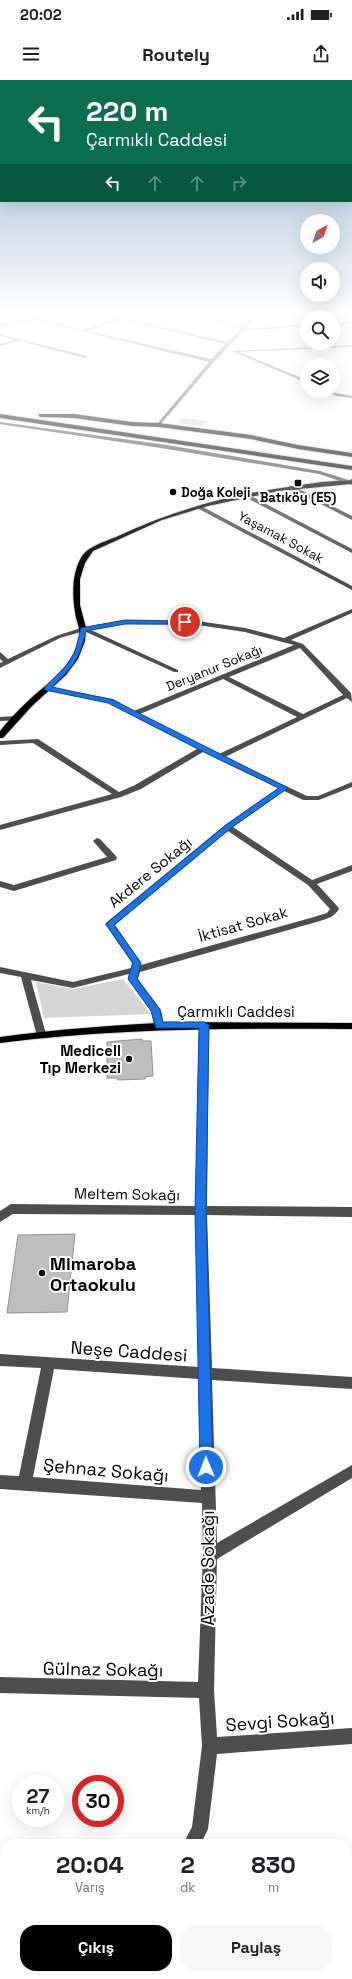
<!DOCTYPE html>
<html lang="tr">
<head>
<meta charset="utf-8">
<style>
  body { margin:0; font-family:"Space Grotesk",sans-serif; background:#f6f6f6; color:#202124; height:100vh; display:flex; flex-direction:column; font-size:15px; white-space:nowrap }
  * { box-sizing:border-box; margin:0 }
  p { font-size:13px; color:#757577 }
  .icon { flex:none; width:22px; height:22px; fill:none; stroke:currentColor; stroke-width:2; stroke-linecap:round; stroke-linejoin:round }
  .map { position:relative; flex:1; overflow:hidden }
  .panel { position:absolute; left:0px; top:1759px; width:352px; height:140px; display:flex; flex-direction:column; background:#fff; border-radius:16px 16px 0 0; box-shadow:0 4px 16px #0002 }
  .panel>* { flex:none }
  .banner { position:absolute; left:0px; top:0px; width:352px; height:122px; box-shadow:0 4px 16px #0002; background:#0b6e4f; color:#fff; overflow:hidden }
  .needle { width:26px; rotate:40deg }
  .controls { position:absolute; left:300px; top:134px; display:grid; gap:8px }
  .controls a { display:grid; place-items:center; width:40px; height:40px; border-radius:50%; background:#fff; box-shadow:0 4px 16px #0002; font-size:20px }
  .speed { position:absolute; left:12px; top:1695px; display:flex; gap:8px; font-size:20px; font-weight:700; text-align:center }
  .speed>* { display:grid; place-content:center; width:52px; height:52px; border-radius:50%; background:#fff; box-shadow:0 4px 16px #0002; line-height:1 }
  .speed small { font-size:10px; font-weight:400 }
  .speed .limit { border:6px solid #d22; background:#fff; color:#111 }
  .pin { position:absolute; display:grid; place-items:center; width:34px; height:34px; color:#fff; margin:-17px; border:2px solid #fff; border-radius:50%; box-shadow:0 1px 4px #0007 }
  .me { position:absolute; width:44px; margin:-22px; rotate:359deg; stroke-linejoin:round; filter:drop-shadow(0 0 3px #0008) }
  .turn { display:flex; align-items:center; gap:14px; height:84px; padding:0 20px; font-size:18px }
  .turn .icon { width:52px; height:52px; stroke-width:2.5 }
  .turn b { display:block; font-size:28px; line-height:34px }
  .lanes { display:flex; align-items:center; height:38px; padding:0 20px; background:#0003; justify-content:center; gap:20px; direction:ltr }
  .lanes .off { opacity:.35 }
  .eta { display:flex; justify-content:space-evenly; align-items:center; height:68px; text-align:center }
  .eta b { font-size:24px; font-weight:700; line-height:28px }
  .action { display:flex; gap:8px; margin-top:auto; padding:8px 20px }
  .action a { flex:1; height:46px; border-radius:16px; background:#000; color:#fff; font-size:16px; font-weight:700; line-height:46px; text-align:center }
  .action a+a { background:#f6f6f6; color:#202124 }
  .status { display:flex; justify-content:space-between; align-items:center; height:28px; padding:0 20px; background:#fff; direction:ltr }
  .status svg { height:11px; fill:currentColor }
  header { display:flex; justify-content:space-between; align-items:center; height:52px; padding:0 20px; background:#fff; font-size:18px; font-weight:700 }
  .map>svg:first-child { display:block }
  .green { fill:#d5d5d5 }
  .building { fill:#bebebe; stroke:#929292 }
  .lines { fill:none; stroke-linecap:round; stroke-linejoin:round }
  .major-casing { stroke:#dbdbdb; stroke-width:2 }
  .highway-casing { stroke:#dbdbdb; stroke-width:2 }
  .minor { fill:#4e4e4e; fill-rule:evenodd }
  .major { fill:#000; fill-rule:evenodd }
  .highway { fill:#000; fill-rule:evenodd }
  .route { fill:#1a73e8; stroke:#114b97 }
  .poi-dot { fill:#000; stroke:#fff; stroke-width:1.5 }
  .labels { text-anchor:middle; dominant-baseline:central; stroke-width:4; stroke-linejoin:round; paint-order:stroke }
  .far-poi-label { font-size:13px; font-weight:bold; fill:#000; stroke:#fff; text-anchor:start }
  .far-street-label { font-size:13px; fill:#000; stroke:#fff }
  .street-label { font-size:15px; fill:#000; stroke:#fff }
  .poi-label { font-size:15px; font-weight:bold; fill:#000; stroke:#fff; text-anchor:end }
  .near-poi-label { font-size:18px; font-weight:bold; fill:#000; stroke:#fff; text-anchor:start }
  .near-street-label { font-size:18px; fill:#000; stroke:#fff }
</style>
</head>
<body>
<div class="status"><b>20:02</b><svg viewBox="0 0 49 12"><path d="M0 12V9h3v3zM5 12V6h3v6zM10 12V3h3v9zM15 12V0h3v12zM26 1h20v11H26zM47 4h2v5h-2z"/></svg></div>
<header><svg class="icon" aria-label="menu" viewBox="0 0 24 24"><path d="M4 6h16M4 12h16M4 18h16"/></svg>Routely<svg class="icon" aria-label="share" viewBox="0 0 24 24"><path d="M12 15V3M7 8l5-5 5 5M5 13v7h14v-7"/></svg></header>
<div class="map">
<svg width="352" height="1899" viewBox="0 0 352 1899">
  <rect width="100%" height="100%" fill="#fff"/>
  <!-- green -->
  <g class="green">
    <polygon points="183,338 209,341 202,346 177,343"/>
    <polygon points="123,899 151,934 44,938 36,902 73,909"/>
  </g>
  <!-- building -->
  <g class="building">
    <polygon points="142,959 142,961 151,961 153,996 145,997 145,999 118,1000 118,998 107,998 107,962"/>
    <polygon points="75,1154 67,1232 7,1233 18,1155"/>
  </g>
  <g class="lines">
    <!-- major casing -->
    <g class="major-casing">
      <g id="major">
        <path d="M352,401L351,404L279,411L208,426L162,440L93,471L85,483L80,499V525L86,548L85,561L78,579L66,595L32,626L3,658H0V651C8,641 17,631 27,622C48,602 72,589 79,558C81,548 76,542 75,532C72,514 72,492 82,476C89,466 104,462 116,457C173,430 232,414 295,406C313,403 333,400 352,401Z"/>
        <path d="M175,942L352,943V949C234,948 117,948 0,963V957C58,949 116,945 175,942Z"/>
      </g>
    </g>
    <!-- highway casing -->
    <g class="highway-casing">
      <g id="highway">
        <polygon points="0,334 352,386 352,390 0,338"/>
        <polygon points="38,334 74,334 132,342 159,343 251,355 298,365 352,373 352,377 298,369 251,359 159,347 132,346 74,338 40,337"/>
        <polygon points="352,399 352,404 349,403 349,401"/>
      </g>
    </g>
    <!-- minor -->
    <g class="minor">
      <path d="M52,234H58L40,239L82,250L117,239L98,234H103L228,262L242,248L187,234H192L244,246L255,234H259L245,249L307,244V246L243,251L214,282L159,346L157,344L209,282L35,240L0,247V245ZM122,240L226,264L211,279L87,251Z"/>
      <polygon points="352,242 352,244 333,245 333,243"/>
      <polygon points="0,254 87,276 87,277 85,278 19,261 0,266 0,264 14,260 0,256"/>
      <polygon points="352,265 352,267 238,272 307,300 307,303 232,271"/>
      <polygon points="326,311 352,316 352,318 336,316"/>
      <polygon points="0,342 167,365 320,391 352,401 352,405 319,394 167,369 0,344"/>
      <polygon points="289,406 293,406 352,436 352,440 289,408"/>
      <polygon points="245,415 249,415 352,469 352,473 245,417"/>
      <polygon points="197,426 201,426 352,506 352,510 197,428"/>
      <path d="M352,529V533L291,560L303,564L351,613L352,622L347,618L225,677L307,716H318L352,702V707L319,720H303L284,711L233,747L312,800L352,785V791L317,804L338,827L339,829C334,837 329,838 320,841L140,892L138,899L161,930L164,946L159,949L154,946L151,930L128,899L129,894L73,908L31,900L46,954L41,957L37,956L21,897L0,893V887L73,902L131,888L132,883L105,844L107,842L225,745L278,708L203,672L141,709L121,717L0,750V745L112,714L33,663L0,665V661L38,659L119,712L135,705L197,669L108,623L45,610V606L113,619L134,631L294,565L245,552L198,545L125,544L91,550L178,590V592H174L84,551L60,558L0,588V583L3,582L0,579V572L8,579L56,556L84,547L125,540L198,541L245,548L284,558ZM300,568L343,615L303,634L229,597ZM223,599L297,637L219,674L140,634ZM228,751L308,805L330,829L327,833L314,837L141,885L140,881L115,845Z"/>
      <polygon points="16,636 20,638 19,640 0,641 0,637"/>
      <polygon points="97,758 100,759 116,776 117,778 116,780 14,811 0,807 0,801 14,805 107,777 93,761"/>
      <path d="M204,942L209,945L207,1126L352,1127V1137L207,1135L212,1288L352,1297V1309L212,1300L217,1463L352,1385V1398L217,1479L214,1610L217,1657L352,1648V1664L217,1674L208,1749L201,1764H183L192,1747L202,1666L199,1618L0,1613V1597L198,1602L203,1475L202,1423L0,1409V1395L19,1396L41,1288L0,1286V1274L199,1287L195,1135L13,1134L0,1142V1131L11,1124L195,1126L199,945ZM54,1289L199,1299L201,1410L33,1397Z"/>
      <polygon points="103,1894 122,1894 120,1899 101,1899"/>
    </g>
    <!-- major -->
    <use href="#major" class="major"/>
    <!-- highway -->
    <use href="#highway" class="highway"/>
  </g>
  <!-- sky -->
  <linearGradient id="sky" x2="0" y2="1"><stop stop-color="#89aaca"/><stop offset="0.47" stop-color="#fff"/><stop offset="1" stop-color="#fff" stop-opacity="0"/></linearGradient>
  <rect width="352" height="499" fill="url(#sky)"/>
  <!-- route -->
  <path class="route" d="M125,540L185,541L188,542L185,544H125L86,551C79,580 73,587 52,607L113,620L288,708L231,748L114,845L141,883L137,899L160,930L163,942H204L209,945L206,1131L213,1387L211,1391L206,1393L202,1391L200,1387L195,1131L199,948H156L151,931L128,899L133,883L106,844L226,745L279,708L216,678L108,623L45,610V607L67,585L75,572L81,548Z"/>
  <!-- markers -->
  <g class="poi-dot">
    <rect x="294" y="399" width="8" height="8" rx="2"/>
    <circle cx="173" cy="412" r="4"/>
    <circle cx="129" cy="979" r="4"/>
    <circle cx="42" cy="1193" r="4"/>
  </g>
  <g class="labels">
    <!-- far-poi labels -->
    <g class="far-poi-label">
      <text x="181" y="412">Doğa Koleji</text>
      <text x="298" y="417" text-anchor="middle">Batıköy (E5)</text>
    </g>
    <!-- far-street labels -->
    <g class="far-street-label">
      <text transform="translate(281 457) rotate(28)">Yaşamak Sokak</text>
      <text transform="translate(214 588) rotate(-22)">Deryanur Sokağı</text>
    </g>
    <!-- street labels -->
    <g class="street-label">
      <text transform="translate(150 792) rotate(-39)">Akdere Sokağı</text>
      <text transform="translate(243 844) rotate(-16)">İktisat Sokak</text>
      <text x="236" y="931">Çarmıklı Caddesi</text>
      <text transform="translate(127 1114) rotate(1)">Meltem Sokağı</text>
    </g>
    <!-- poi labels -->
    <g class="poi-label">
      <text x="121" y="970">Medicell<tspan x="121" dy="17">Tıp Merkezi</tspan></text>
    </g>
    <!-- near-poi labels -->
    <g class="near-poi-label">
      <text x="50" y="1183">Mimaroba<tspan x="50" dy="21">Ortaokulu</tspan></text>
    </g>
    <!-- near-street labels -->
    <g class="near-street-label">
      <text transform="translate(129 1271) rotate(4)">Neşe Caddesi</text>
      <text transform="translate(106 1390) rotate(5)">Şehnaz Sokağı</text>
      <text transform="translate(207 1488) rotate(-90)">Azade Sokağı</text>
      <text transform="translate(103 1589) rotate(1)">Gülnaz Sokağı</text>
      <text transform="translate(280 1641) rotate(-4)">Sevgi Sokağı</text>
    </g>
  </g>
</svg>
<div class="controls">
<a><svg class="needle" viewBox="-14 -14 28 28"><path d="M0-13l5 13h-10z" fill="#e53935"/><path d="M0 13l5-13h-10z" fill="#757577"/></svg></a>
<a><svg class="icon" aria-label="sound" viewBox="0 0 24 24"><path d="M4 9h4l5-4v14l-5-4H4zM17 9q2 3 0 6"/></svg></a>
<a><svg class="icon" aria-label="search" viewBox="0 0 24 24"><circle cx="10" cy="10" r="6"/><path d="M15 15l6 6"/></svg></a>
<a><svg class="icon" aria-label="layers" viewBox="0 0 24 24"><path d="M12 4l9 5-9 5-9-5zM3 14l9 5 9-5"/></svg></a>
</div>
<div class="speed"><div>27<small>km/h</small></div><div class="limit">30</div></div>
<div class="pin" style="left:185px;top:542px;background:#d93025"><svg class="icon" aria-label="arrive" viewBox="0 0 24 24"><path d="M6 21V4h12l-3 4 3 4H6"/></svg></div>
<svg class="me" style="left:206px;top:1387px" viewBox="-20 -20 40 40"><circle r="17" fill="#1a73e8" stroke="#fff" stroke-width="3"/><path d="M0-11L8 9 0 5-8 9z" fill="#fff"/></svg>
<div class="banner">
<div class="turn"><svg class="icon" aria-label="left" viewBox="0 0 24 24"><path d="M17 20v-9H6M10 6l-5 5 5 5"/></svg><div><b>220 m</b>Çarmıklı Caddesi</div></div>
<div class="lanes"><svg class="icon" aria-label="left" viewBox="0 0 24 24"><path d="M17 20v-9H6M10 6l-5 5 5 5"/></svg><svg class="icon off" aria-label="ahead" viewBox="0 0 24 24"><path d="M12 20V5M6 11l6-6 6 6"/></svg><svg class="icon off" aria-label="ahead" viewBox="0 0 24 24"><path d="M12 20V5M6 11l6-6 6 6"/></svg><svg class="icon off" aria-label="right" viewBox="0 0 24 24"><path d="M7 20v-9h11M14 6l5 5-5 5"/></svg></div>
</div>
<section class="panel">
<div class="eta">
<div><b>20:04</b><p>Varış</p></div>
<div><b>2</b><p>dk</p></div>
<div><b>830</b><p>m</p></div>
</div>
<div class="action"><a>Çıkış</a><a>Paylaş</a></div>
</section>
</div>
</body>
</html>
